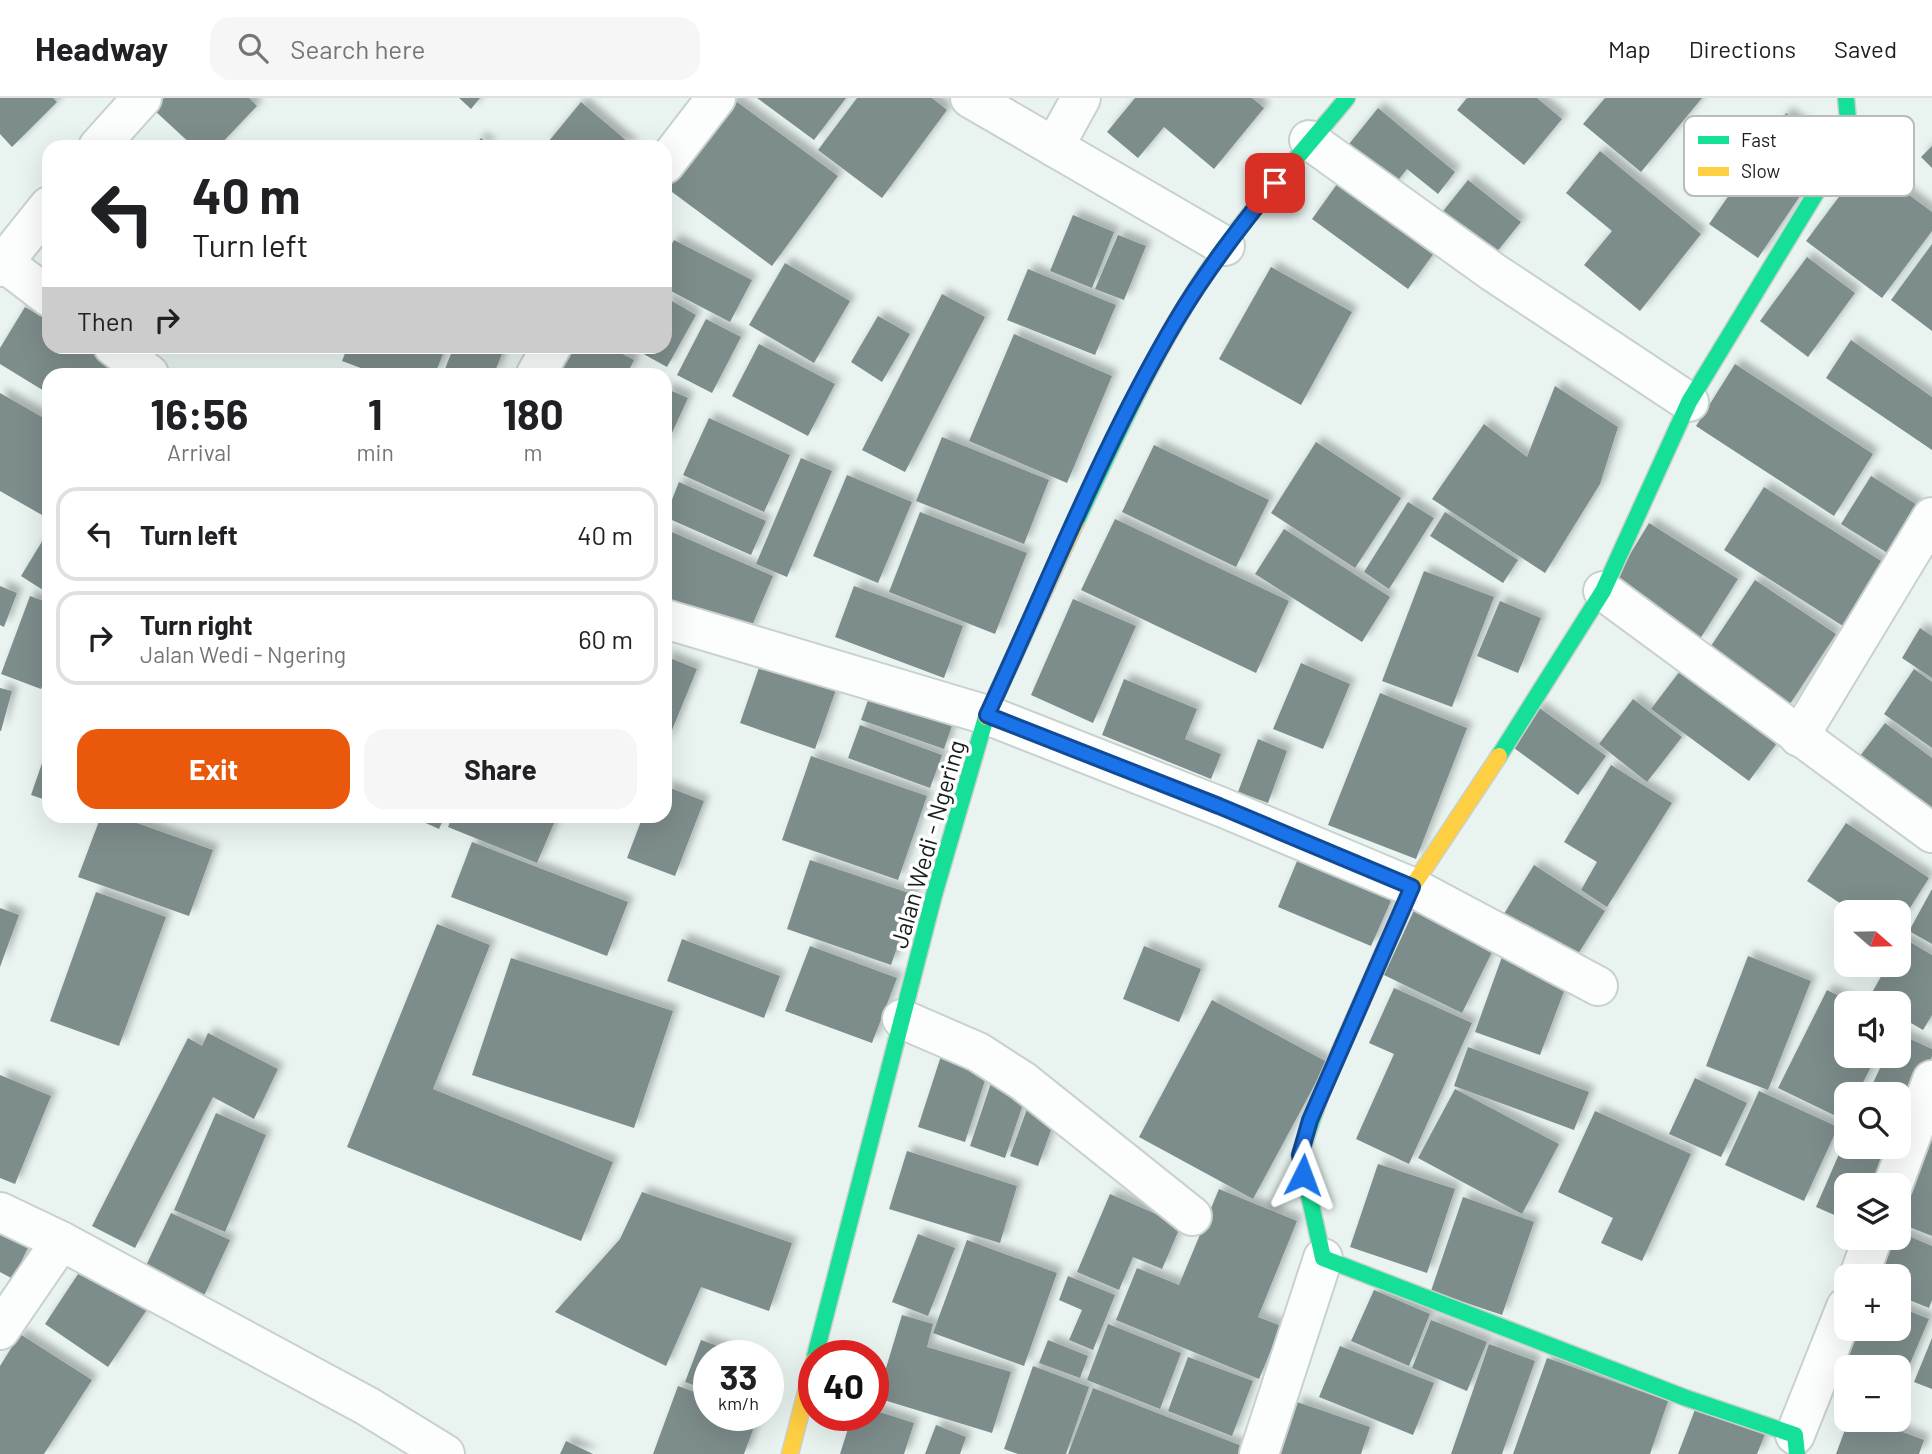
<!DOCTYPE html>
<html lang="en">
<head>
<meta charset="utf-8">
<style>
  body { margin:0; font-family:Barlow,sans-serif; background:#f6f6f6; color:#202124; height:100vh; display:flex; flex-direction:column; font-size:26px; white-space:nowrap }
  * { box-sizing:border-box; margin:0 }
  p { font-size:23px; color:#757577 }
  .icon { flex:none; width:38px; height:38px; fill:none; stroke:currentColor; stroke-width:2; stroke-linecap:round; stroke-linejoin:round }
  .map { position:relative; flex:1; overflow:hidden }
  .panel { position:absolute; left:42px; top:270px; width:630px; height:455px; display:flex; flex-direction:column; background:#fff; border-radius:21px; box-shadow:0 7px 28px #0002 }
  .panel>* { flex:none }
  .hud { position:absolute; left:42px; top:42px; width:630px; height:214px; border-radius:21px; box-shadow:0 7px 28px #0002; background:#fff; color:#202124; overflow:hidden }
  .needle { width:46px; rotate:110deg }
  .fabs { position:absolute; left:1834px; top:802px; display:grid; gap:14px }
  .fabs a { display:grid; place-items:center; width:77px; height:77px; border-radius:14px; background:#fff; box-shadow:0 7px 28px #0002; font-size:35px }
  .speed { position:absolute; left:693px; top:1242px; display:flex; gap:14px; font-size:35px; font-weight:700; text-align:center }
  .speed>* { display:grid; place-content:center; width:91px; height:91px; border-radius:50%; background:#fff; box-shadow:0 7px 28px #0002; line-height:1 }
  .speed small { font-size:18px; font-weight:400 }
  .speed .limit { border:10px solid #d22; background:#fff; color:#111 }
  .pin { position:absolute; display:grid; place-items:center; width:60px; height:60px; color:#fff; margin:-30px; border-radius:14px; box-shadow:0 4px 10px #0006 }
  .me { position:absolute; width:77px; margin:-38px; rotate:3deg; stroke-linejoin:round; filter:drop-shadow(0 0 5px #0008) }
  .turn { display:flex; align-items:center; gap:24px; height:147px; padding:0 35px; font-size:32px }
  .turn .icon { width:91px; height:91px; stroke-width:2.5 }
  .turn b { display:block; font-size:49px; line-height:60px }
  .then { display:flex; align-items:center; height:66px; padding:0 35px; background:#0003; gap:14px; font-size:26px }
  .eta { display:flex; justify-content:space-evenly; align-items:center; height:119px; text-align:center }
  .eta b { font-size:42px; font-weight:700; line-height:49px }
  .primary-button { display:flex; gap:14px; margin-top:auto; padding:14px 35px }
  .primary-button a { flex:1; height:80px; border-radius:21px; background:#ea580c; color:#fff; font-size:28px; font-weight:700; line-height:80px; text-align:center }
  .primary-button a+a { background:#f6f6f6; color:#202124 }
  ul { padding:0; list-style:none }
  li { display:flex; align-items:center; gap:21px; height:94px; margin:0 14px 10px; padding:0 21px; border:4px solid #e0e0e0; border-radius:21px }
  li div { flex:1 }
  li b { display:block; font-size:26px }
  li em { font-style:normal }
  header { display:flex; align-items:center; gap:42px; box-sizing:border-box; height:98px; padding:0 35px; background:#fff; border-bottom:2px solid #e0e0e0 }
  header strong { font-size:33px }
  nav { display:flex; gap:38px; margin-inline-start:auto; font-size:24px }
  .search { width:490px; height:63px; background:#f6f6f6; display:flex; align-items:center; gap:18px; box-sizing:border-box; padding:0 24px; border-radius:21px; color:#757577; font-size:26px }
  .map>svg:first-child { display:block }
  .building { fill:#7d8d8c; filter:url(#shadow) }
  .lines { fill:none; stroke-linecap:round; stroke-linejoin:round }
  .street-casing { stroke:#c9d1ce; stroke-width:42 }
  .fast-casing { stroke:#c9d1ce; stroke-width:19 }
  .slow-casing { stroke:#c9d1ce; stroke-width:19 }
  .street { stroke:#fcfdfd; stroke-width:38 }
  .fast { stroke:#16e098; stroke-width:16 }
  .slow { stroke:#ffcf43; stroke-width:16 }
  .route-casing { stroke:#114b97; stroke-width:18 }
  .route { stroke:#1a73e8; stroke-width:12 }
  .labels { text-anchor:middle; dominant-baseline:central; stroke-width:7; stroke-linejoin:round; paint-order:stroke }
  .street-label { font-size:24px; fill:#171e1c; stroke:#fff }
  .key { fill:#fff; stroke:#b9bcbb; stroke-width:2 }
  .key-label { font-size:19px; fill:#171e1c }
</style>
</head>
<body>
<header>
<strong>Headway</strong>
<div class="search"><svg class="icon" aria-label="search" viewBox="0 0 24 24"><circle cx="10" cy="10" r="6"/><path d="M15 15l6 6"/></svg>Search here</div>
<nav><a>Map</a><a>Directions</a><a>Saved</a></nav>
</header>
<div class="map">
<svg width="1932" height="1356" viewBox="0 0 1932 1356">
  <defs>
    <filter id="shadow"><feDropShadow dx="6" dy="-6" stdDeviation="3.5" flood-color="#0004"/></filter>
  </defs>
  <rect width="100%" height="100%" fill="#e9f4f1"/>
  <!-- building -->
  <g class="building">
    <polygon points="0,0 53,0 57,4 12,49 0,36"/>
    <polygon points="164,0 249,0 257,8 218,49 194,49 154,12"/>
    <polygon points="459,0 480,0 471,11"/>
    <polygon points="757,0 846,0 814,42"/>
    <polygon points="857,0 932,0 947,12 882,100 818,52"/>
    <polygon points="1135,0 1252,0 1264,10 1214,71 1164,29 1138,60 1107,34"/>
    <polygon points="1467,0 1537,0 1562,21 1524,67 1457,12"/>
    <polygon points="1605,0 1702,0 1641,74 1583,26"/>
    <polygon points="733,1 838,78 772,168 668,91"/>
    <polygon points="581,4 634,49 544,49"/>
    <polygon points="1378,10 1455,74 1438,96 1407,71 1392,90 1345,51"/>
    <polygon points="1786,15 1834,48 1758,160 1709,126"/>
    <polygon points="481,40 492,49 474,49"/>
    <polygon points="1932,48 1932,70 1921,59"/>
    <polygon points="1600,53 1701,136 1640,213 1584,167 1612,133 1566,95"/>
    <polygon points="1865,64 1932,114 1932,133 1882,200 1806,143"/>
    <polygon points="1345,75 1442,144 1408,191 1312,121"/>
    <polygon points="1468,82 1521,124 1487,166 1436,122"/>
    <polygon points="1073,117 1114,134 1092,190 1050,173"/>
    <polygon points="1118,137 1146,148 1124,202 1095,191"/>
    <polygon points="674,142 752,182 730,224 665,190 665,158"/>
    <polygon points="1932,146 1932,233 1891,202"/>
    <polygon points="1807,159 1855,195 1808,259 1760,223"/>
    <polygon points="785,165 850,203 814,265 749,227"/>
    <polygon points="1271,169 1352,214 1301,307 1219,261"/>
    <polygon points="1028,171 1116,207 1095,257 1007,222"/>
    <polygon points="942,196 985,219 905,374 862,352"/>
    <polygon points="665,199 696,217 667,269 629,248 665,248"/>
    <polygon points="25,209 49,223 49,248 91,248 137,276 49,276 49,296 0,266 0,250"/>
    <polygon points="878,218 910,236 882,284 851,264"/>
    <polygon points="706,221 741,239 712,295 677,277"/>
    <polygon points="1014,236 1112,278 1067,385 969,343"/>
    <polygon points="1851,242 1932,299 1932,352 1826,280"/>
    <polygon points="759,246 835,286 808,338 732,298"/>
    <polygon points="348,248 446,248 435,276 377,276 342,263"/>
    <polygon points="454,248 505,248 494,276 443,276"/>
    <polygon points="565,248 607,248 634,262 627,276 551,276"/>
    <polygon points="1735,266 1873,356 1834,418 1696,328"/>
    <polygon points="1555,288 1618,329 1600,386 1545,475 1432,401 1484,326 1527,359"/>
    <polygon points="665,290 688,300 665,350"/>
    <polygon points="0,295 49,323 49,421 0,393"/>
    <polygon points="709,320 790,357 764,414 683,377"/>
    <polygon points="942,339 1049,382 1024,446 916,403"/>
    <polygon points="1316,344 1401,400 1355,470 1271,415"/>
    <polygon points="1154,347 1269,402 1236,469 1122,414"/>
    <polygon points="801,360 832,373 787,479 756,466"/>
    <polygon points="847,377 912,404 878,485 813,458"/>
    <polygon points="1871,378 1919,408 1889,456 1841,426"/>
    <polygon points="679,384 766,423 751,457 665,419"/>
    <polygon points="1764,389 1886,466 1846,530 1724,452"/>
    <polygon points="1408,404 1434,420 1389,491 1364,474"/>
    <polygon points="920,414 1027,455 995,536 889,494"/>
    <polygon points="1445,414 1518,462 1503,485 1430,438"/>
    <polygon points="1115,421 1289,503 1256,575 1081,492"/>
    <polygon points="1649,425 1738,481 1698,544 1610,489"/>
    <polygon points="665,431 773,478 748,537 665,501"/>
    <polygon points="1284,431 1390,499 1362,544 1255,476"/>
    <polygon points="49,432 49,496 21,478"/>
    <polygon points="1424,473 1494,499 1452,609 1382,583"/>
    <polygon points="1755,482 1836,536 1786,612 1705,557"/>
    <polygon points="0,488 17,495 4,529 0,527"/>
    <polygon points="854,488 963,528 944,580 835,539"/>
    <polygon points="30,498 49,505 49,570 41,591 1,576"/>
    <polygon points="1073,501 1136,528 1093,625 1031,597"/>
    <polygon points="1500,503 1541,520 1518,575 1477,558"/>
    <polygon points="1920,530 1932,538 1932,580 1902,560"/>
    <polygon points="665,558 697,571 665,649"/>
    <polygon points="763,558 838,586 815,651 740,625"/>
    <polygon points="1301,565 1350,586 1323,651 1273,631"/>
    <polygon points="1683,569 1780,641 1749,683 1651,611"/>
    <polygon points="1914,571 1932,584 1932,650 1884,616"/>
    <polygon points="1124,581 1197,611 1185,641 1221,656 1211,681 1102,637"/>
    <polygon points="873,588 956,616 944,651 861,622"/>
    <polygon points="0,590 12,593 1,633 0,633"/>
    <polygon points="1380,595 1467,630 1416,761 1328,727"/>
    <polygon points="1633,601 1682,639 1647,684 1599,646"/>
    <polygon points="1538,609 1606,658 1578,697 1510,647"/>
    <polygon points="1885,625 1932,660 1932,725 1854,666"/>
    <polygon points="860,627 942,657 930,690 848,660"/>
    <polygon points="1258,641 1287,653 1268,705 1238,694"/>
    <polygon points="49,645 49,703 31,697"/>
    <polygon points="811,658 927,698 898,782 782,742"/>
    <polygon points="1611,667 1672,705 1607,809 1581,792 1597,764 1564,744"/>
    <polygon points="665,688 704,703 675,778 627,760 643,718 665,718"/>
    <polygon points="101,718 117,718 213,752 189,818 78,779"/>
    <polygon points="410,718 445,718 439,731"/>
    <polygon points="452,718 557,718 537,765 448,729"/>
    <polygon points="1846,725 1929,780 1899,827 1899,814 1853,814 1807,783"/>
    <polygon points="472,744 628,804 607,858 451,799"/>
    <polygon points="1300,756 1394,796 1371,848 1278,809"/>
    <polygon points="810,762 915,797 891,867 787,831"/>
    <polygon points="1534,767 1605,813 1573,864 1502,819"/>
    <polygon points="1932,791 1932,846 1909,833"/>
    <polygon points="96,794 166,819 119,948 50,923"/>
    <polygon points="1416,808 1496,846 1462,915 1384,877"/>
    <polygon points="0,810 19,817 0,869"/>
    <polygon points="437,826 490,847 433,991 613,1064 581,1143 347,1049"/>
    <polygon points="1903,840 1932,857 1932,917 1923,932 1899,918 1899,905 1876,905 1869,900 1888,866 1899,866 1899,848"/>
    <polygon points="682,841 780,878 764,920 667,883"/>
    <polygon points="810,848 897,880 872,945 785,913"/>
    <polygon points="1144,848 1201,871 1179,924 1123,901"/>
    <polygon points="1503,856 1569,880 1540,957 1475,934"/>
    <polygon points="1748,858 1811,883 1768,992 1706,968"/>
    <polygon points="511,860 673,913 634,1030 472,977"/>
    <polygon points="1394,890 1472,925 1409,1066 1356,1041 1394,956 1369,945"/>
    <polygon points="1827,892 1853,905 1846,905 1846,957 1877,957 1857,996 1846,996 1844,1022 1778,990"/>
    <polygon points="1212,902 1327,964 1253,1101 1139,1039"/>
    <polygon points="208,935 278,971 254,1021 213,999 135,1150 92,1128 188,940 202,948"/>
    <polygon points="1899,936 1932,951 1932,958 1899,1029 1899,996 1868,996 1886,957 1899,957"/>
    <polygon points="1468,949 1589,994 1574,1032 1454,988"/>
    <polygon points="941,958 988,973 965,1044 918,1029"/>
    <polygon points="0,977 51,998 15,1086 0,1080"/>
    <polygon points="1695,980 1747,1005 1721,1059 1669,1036"/>
    <polygon points="991,985 1026,997 1005,1060 970,1048"/>
    <polygon points="1455,991 1559,1046 1522,1116 1418,1060"/>
    <polygon points="1759,993 1838,1029 1804,1103 1725,1067"/>
    <polygon points="1027,1011 1055,1021 1038,1068 1010,1058"/>
    <polygon points="1595,1013 1691,1056 1642,1163 1601,1145 1613,1120 1558,1094"/>
    <polygon points="216,1015 266,1037 225,1134 174,1112"/>
    <polygon points="1932,1033 1932,1138 1899,1125 1899,1087"/>
    <polygon points="1846,1040 1846,1048 1892,1048 1875,1087 1846,1087 1846,1122 1816,1109"/>
    <polygon points="907,1053 1017,1088 1000,1145 889,1111"/>
    <polygon points="1378,1066 1455,1091 1427,1175 1350,1149"/>
    <polygon points="1219,1091 1297,1123 1258,1219 1281,1228 1259,1281 1116,1222 1137,1170 1179,1187"/>
    <polygon points="642,1094 792,1145 769,1213 701,1189 666,1268 555,1214 620,1141"/>
    <polygon points="1110,1096 1181,1127 1162,1171 1133,1159 1119,1192 1077,1174"/>
    <polygon points="1463,1099 1534,1124 1502,1217 1431,1193"/>
    <polygon points="171,1115 230,1142 202,1202 143,1174"/>
    <polygon points="0,1123 33,1139 13,1181 0,1174"/>
    <polygon points="1899,1134 1932,1148 1932,1202 1929,1210 1899,1198 1899,1178 1863,1178 1879,1139 1899,1139"/>
    <polygon points="918,1136 955,1150 928,1218 892,1204"/>
    <polygon points="967,1142 1057,1175 1024,1268 933,1235"/>
    <polygon points="84,1167 148,1210 108,1269 45,1226"/>
    <polygon points="1068,1178 1115,1197 1093,1252 1069,1242 1082,1212 1059,1202"/>
    <polygon points="1374,1192 1430,1216 1409,1268 1351,1243"/>
    <polygon points="1899,1209 1929,1221 1903,1282 1899,1280 1899,1269 1870,1269 1833,1254 1846,1230 1899,1230"/>
    <polygon points="902,1217 933,1226 927,1249 1011,1274 992,1335 877,1300"/>
    <polygon points="1431,1222 1487,1244 1467,1293 1412,1270"/>
    <polygon points="1108,1226 1181,1255 1160,1311 1087,1282"/>
    <polygon points="20,1236 92,1282 44,1356 0,1356 0,1268"/>
    <polygon points="1932,1240 1932,1291 1914,1284"/>
    <polygon points="701,1242 746,1258 709,1258 709,1293 685,1284"/>
    <polygon points="1048,1242 1088,1258 1080,1280 1039,1265"/>
    <polygon points="1489,1246 1535,1263 1502,1356 1451,1356"/>
    <polygon points="1340,1248 1434,1285 1413,1337 1319,1299"/>
    <polygon points="1188,1259 1253,1283 1232,1338 1168,1313"/>
    <polygon points="1547,1260 1668,1303 1650,1356 1513,1356"/>
    <polygon points="1033,1268 1089,1289 1066,1356 1018,1356 1004,1351"/>
    <polygon points="678,1288 709,1299 709,1318 758,1318 744,1356 653,1356"/>
    <polygon points="1093,1290 1242,1348 1239,1356 1068,1356"/>
    <polygon points="1297,1304 1370,1329 1361,1356 1280,1356"/>
    <polygon points="1696,1309 1765,1336 1757,1356 1678,1356"/>
    <polygon points="873,1312 914,1325 904,1356 840,1356 852,1318 873,1318"/>
    <polygon points="1849,1321 1868,1321 1924,1342 1919,1356 1836,1356"/>
    <polygon points="936,1327 966,1339 960,1356 925,1356"/>
    <polygon points="566,1343 593,1356 560,1356"/>
  </g>
  <g class="lines">
    <!-- street casing -->
    <g class="street-casing">
      <g id="street">
        <polyline points="970,0 1225,148"/>
        <polyline points="1309,42 1493,174 1689,304"/>
        <polyline points="98,49 142,0"/>
        <polyline points="1054,49 1081,0"/>
        <polyline points="665,66 716,0"/>
        <polyline points="3,164 49,199"/>
        <polyline points="0,169 49,108"/>
        <polyline points="113,248 149,276"/>
        <polyline points="536,276 552,248"/>
        <polyline points="1603,493 1932,735"/>
        <polyline points="665,521 987,617 1219,708 1412,789 1598,888"/>
        <polyline points="1799,639 1932,419"/>
        <polyline points="902,921 978,954 1023,983 1192,1118"/>
        <polyline points="1893,1087 1932,982"/>
        <polyline points="0,1114 61,1143 367,1308 445,1356"/>
        <polyline points="1859,1178 1873,1139"/>
        <polyline points="0,1232 61,1143"/>
        <polyline points="1795,1337 1846,1209"/>
        <polyline points="1259,1356 1323,1160"/>
      </g>
    </g>
    <!-- fast casing -->
    <g class="fast-casing">
      <g id="fast">
        <path d="M1076,424C1120,330 1163,233 1225,148C1263,97 1307,49 1347,0"/>
        <polyline points="1499,658 1603,493 1689,304 1839,57 1848,22 1846,0"/>
        <polyline points="1321,996 1300,1057 1323,1160 1686,1300 1795,1337 1797,1356"/>
        <polyline points="815,1258 934,797 986,619"/>
      </g>
    </g>
    <!-- slow casing -->
    <g class="slow-casing">
      <g id="slow">
        <polyline points="986,619 1076,424"/>
        <polyline points="1321,996 1412,789 1499,658"/>
        <polyline points="790,1356 814,1263"/>
      </g>
    </g>
    <!-- street -->
    <use href="#street" class="street"/>
    <!-- fast -->
    <use href="#fast" class="fast"/>
    <!-- slow -->
    <use href="#slow" class="slow"/>
  </g>
  <g class="lines">
    <!-- route casing -->
    <g class="route-casing">
      <path id="route" d="M1275,85C1240,129 1205,174 1176,223C1102,348 1048,486 987,617L1219,708L1412,789L1310,1022L1300,1057L1303,1077"/>
    </g>
    <!-- route -->
    <use href="#route" class="route"/>
  </g>
  <g class="labels">
    <!-- street labels -->
    <g class="street-label">
      <text transform="translate(927 746) rotate(-74)">Jalan Wedi - Ngering</text>
    </g>
  </g>
  <!-- legend -->
  <rect x="1684" y="18" width="230" height="80" rx="10" class="key"/>
  <rect x="1698" y="38" width="31" height="8" fill="#16e098"/>
  <rect x="1698" y="69" width="31" height="9" fill="#ffcf43"/>
  <g class="key-label">
    <text x="1741" y="49">Fast</text>
    <text x="1741" y="80">Slow</text>
  </g>
</svg>
<div class="fabs">
<a><svg class="needle" viewBox="-14 -14 28 28"><path d="M0-13l5 13h-10z" fill="#e53935"/><path d="M0 13l5-13h-10z" fill="#757577"/></svg></a>
<a><svg class="icon" aria-label="sound" viewBox="0 0 24 24"><path d="M4 9h4l5-4v14l-5-4H4zM17 9q2 3 0 6"/></svg></a>
<a><svg class="icon" aria-label="search" viewBox="0 0 24 24"><circle cx="10" cy="10" r="6"/><path d="M15 15l6 6"/></svg></a>
<a><svg class="icon" aria-label="layers" viewBox="0 0 24 24"><path d="M12 4l9 5-9 5-9-5zM3 14l9 5 9-5"/></svg></a>
<a>+</a>
<a>−</a>
</div>
<div class="speed"><div>33<small>km/h</small></div><div class="limit">40</div></div>
<div class="pin" style="left:1275px;top:85px;background:#d93025"><svg class="icon" aria-label="arrive" viewBox="0 0 24 24"><path d="M6 21V4h12l-3 4 3 4H6"/></svg></div>
<svg class="me" style="left:1303px;top:1077px" viewBox="-20 -20 40 40"><path d="M0-17L14 15 0 8-14 15z" fill="#1a73e8" stroke="#fff" stroke-width="4"/></svg>
<div class="hud">
<div class="turn"><svg class="icon" aria-label="left" viewBox="0 0 24 24"><path d="M17 20v-9H6M10 6l-5 5 5 5"/></svg><div><b>40 m</b>Turn left</div></div>
<div class="then">Then<svg class="icon" aria-label="right" viewBox="0 0 24 24"><path d="M7 20v-9h11M14 6l5 5-5 5"/></svg></div>
</div>
<section class="panel">
<div class="eta">
<div><b>16:56</b><p>Arrival</p></div>
<div><b>1</b><p>min</p></div>
<div><b>180</b><p>m</p></div>
</div>
<ul>
<li><svg class="icon" aria-label="left" viewBox="0 0 24 24"><path d="M17 20v-9H6M10 6l-5 5 5 5"/></svg><div><b>Turn left</b></div><em>40 m</em></li>
<li><svg class="icon" aria-label="right" viewBox="0 0 24 24"><path d="M7 20v-9h11M14 6l5 5-5 5"/></svg><div><b>Turn right</b><p>Jalan Wedi - Ngering</p></div><em>60 m</em></li>
</ul>
<div class="primary-button"><a>Exit</a><a>Share</a></div>
</section>
</div>
</body>
</html>
